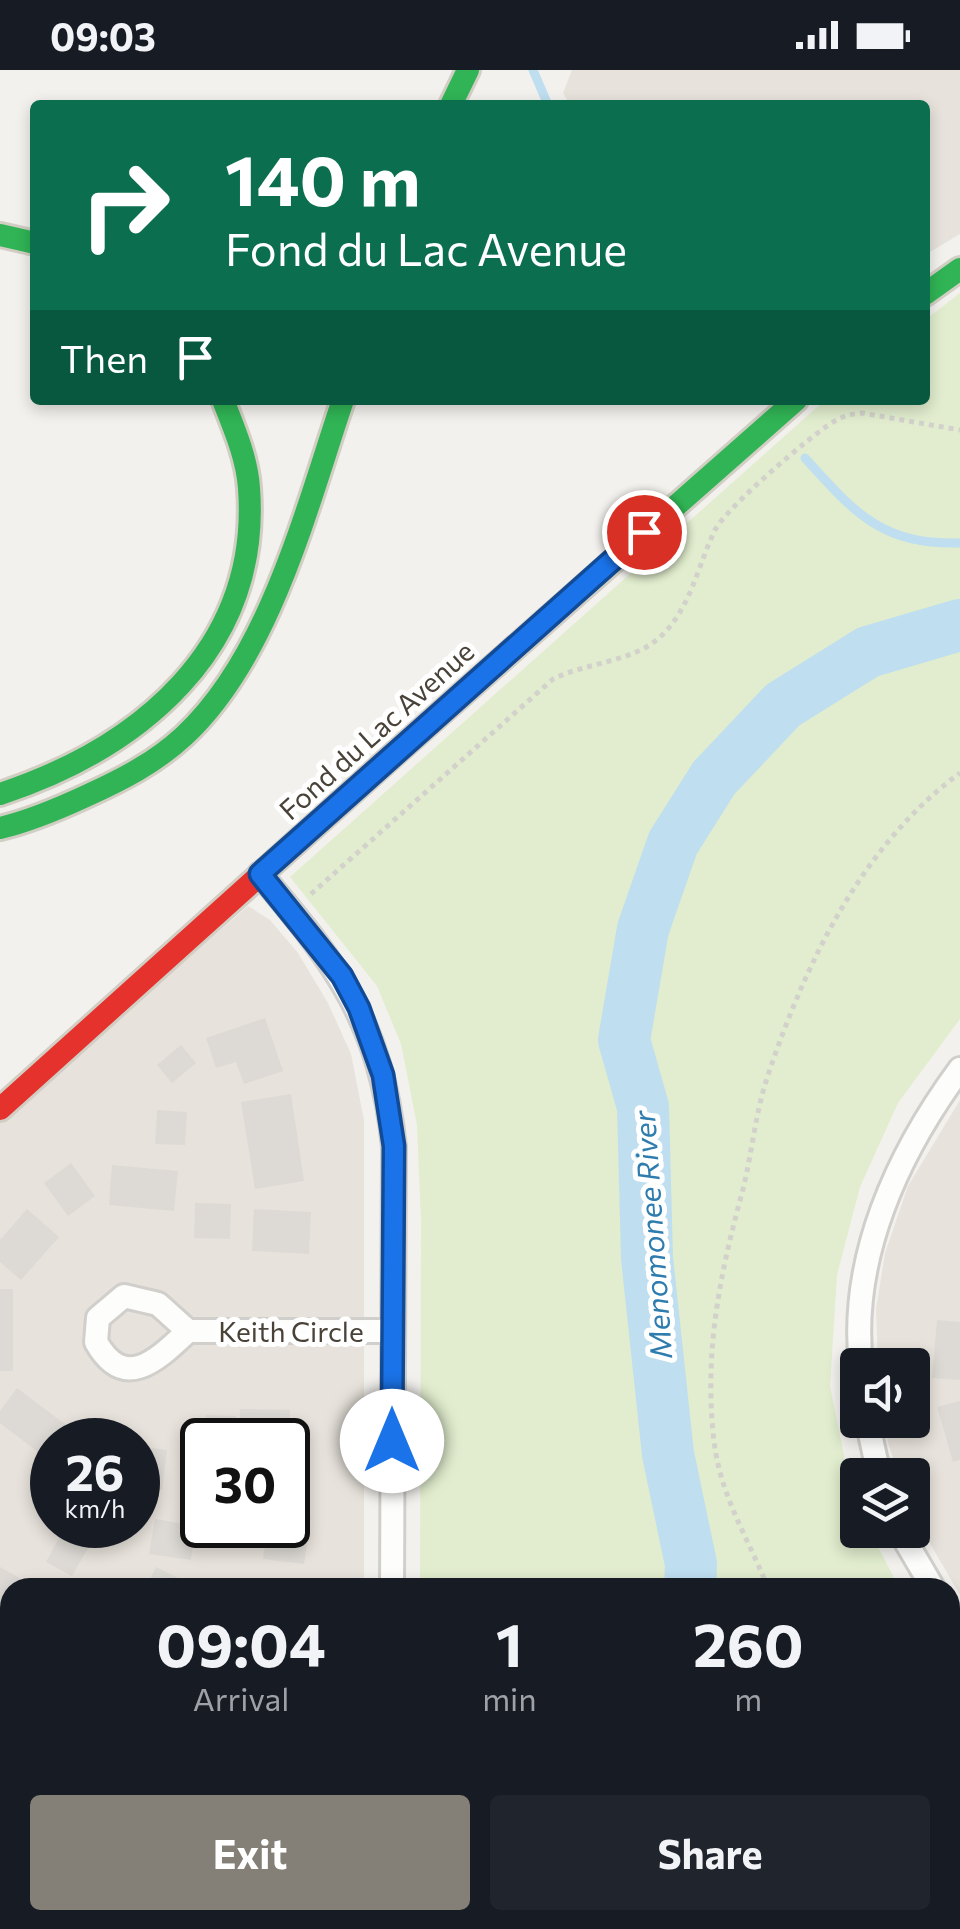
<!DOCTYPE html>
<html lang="en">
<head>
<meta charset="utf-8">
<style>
  body { margin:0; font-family:Commissioner,sans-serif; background:#20242c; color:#f1f3f6; height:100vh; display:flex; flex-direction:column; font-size:38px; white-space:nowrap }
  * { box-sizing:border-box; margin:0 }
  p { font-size:32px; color:#9ea1a6 }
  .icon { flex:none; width:55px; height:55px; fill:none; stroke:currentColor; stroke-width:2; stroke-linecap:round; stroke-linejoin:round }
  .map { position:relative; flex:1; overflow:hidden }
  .details { position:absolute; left:0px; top:1508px; width:960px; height:352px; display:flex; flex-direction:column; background:#171b24; border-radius:30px 30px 0 0; box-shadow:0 5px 15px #0003 }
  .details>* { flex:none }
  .top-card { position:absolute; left:30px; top:30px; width:900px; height:305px; border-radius:10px; box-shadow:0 5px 15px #0003; background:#0b6e4f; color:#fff; overflow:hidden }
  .fabs { position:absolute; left:840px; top:1278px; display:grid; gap:20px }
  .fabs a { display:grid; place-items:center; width:90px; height:90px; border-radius:10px; background:#171b24; box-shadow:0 5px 15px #0003; font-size:50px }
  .speed { position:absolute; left:30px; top:1348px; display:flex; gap:20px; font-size:50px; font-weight:700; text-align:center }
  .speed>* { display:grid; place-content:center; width:130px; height:130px; border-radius:50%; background:#171b24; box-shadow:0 5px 15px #0003; line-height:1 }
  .speed small { font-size:25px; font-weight:400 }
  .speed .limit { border:5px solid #111; border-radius:15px; background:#fff; color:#111 }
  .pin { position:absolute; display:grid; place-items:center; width:85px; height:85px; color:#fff; margin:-42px; border:5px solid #fff; border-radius:50%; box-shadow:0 2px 10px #0007 }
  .me { position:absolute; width:110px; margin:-55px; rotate:0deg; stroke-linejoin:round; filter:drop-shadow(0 0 8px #0008) }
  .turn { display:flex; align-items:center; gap:35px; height:210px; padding:0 30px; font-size:45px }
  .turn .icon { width:130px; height:130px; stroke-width:2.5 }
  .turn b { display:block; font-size:70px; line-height:85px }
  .then { display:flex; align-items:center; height:95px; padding:0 30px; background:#0003; gap:20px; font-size:38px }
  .eta { display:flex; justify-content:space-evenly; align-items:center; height:170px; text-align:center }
  .eta b { font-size:60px; font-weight:700; line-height:70px }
  .primary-button { display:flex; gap:20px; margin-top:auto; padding:20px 30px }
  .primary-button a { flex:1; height:115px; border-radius:10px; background:#847f77; color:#fff; font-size:40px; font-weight:700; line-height:115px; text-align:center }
  .primary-button a+a { background:#20242c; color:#f1f3f6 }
  .status { display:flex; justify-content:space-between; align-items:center; height:70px; padding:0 50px; background:#171b24; direction:ltr }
  .status svg { height:28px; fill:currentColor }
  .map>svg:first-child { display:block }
  .residential { fill:#e7e2db; fill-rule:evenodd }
  .green { fill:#e1edce }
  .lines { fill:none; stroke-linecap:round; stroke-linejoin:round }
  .stream { stroke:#bfdeef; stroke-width:9 }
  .river { stroke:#bfdeef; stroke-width:52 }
  .building { fill:#dddad5 }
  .street-casing { stroke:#d1cfcb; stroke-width:28 }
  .fast-casing { stroke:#d2cec4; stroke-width:28 }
  .jam-casing { stroke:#d2cec4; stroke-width:28 }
  .path { stroke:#d3d1cb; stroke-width:5; stroke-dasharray:5 5; stroke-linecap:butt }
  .street { stroke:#fdfdfc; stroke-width:22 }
  .fast { stroke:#30b455; stroke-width:22 }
  .jam { stroke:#e5322d; stroke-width:22 }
  .route-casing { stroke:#114b97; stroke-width:25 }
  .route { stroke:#1a73e8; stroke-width:18 }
  .labels { text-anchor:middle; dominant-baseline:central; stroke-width:10; stroke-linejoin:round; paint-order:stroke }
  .street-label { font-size:28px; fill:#494238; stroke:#fff }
  .water-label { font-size:30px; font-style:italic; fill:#2f7dae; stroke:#fff }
</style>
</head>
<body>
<div class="status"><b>09:03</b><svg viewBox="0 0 49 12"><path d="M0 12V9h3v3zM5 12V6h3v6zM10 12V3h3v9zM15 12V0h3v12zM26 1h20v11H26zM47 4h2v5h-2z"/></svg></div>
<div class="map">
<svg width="960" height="1859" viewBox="0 0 960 1859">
  <rect width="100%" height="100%" fill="#f3f1ed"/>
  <!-- residential -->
  <g class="residential">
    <polygon points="572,0 960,0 960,164 925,185 925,35 570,35 563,23"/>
    <path d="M248,836L270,850L298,883L328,933L351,984L364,1050V1517L10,1518V1850H343L340,1859H0V1051ZM52,1370H138V1455H52ZM202,1370H288V1455H202Z"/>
    <polygon points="960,1030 960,1525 913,1444 912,1405 899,1405 888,1373 884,1350 912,1350 912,1295 878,1295 876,1239 885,1183 908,1116"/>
  </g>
  <!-- green -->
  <g class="green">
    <polygon points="960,223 960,949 898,1033 860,1117 837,1205 830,1316 851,1420 857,1435 858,1460 869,1460 899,1517 420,1517 421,1151 417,1055 401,974 377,916 290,807 825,330 925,330 925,250"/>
    <polygon points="950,1590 960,1605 960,1859 400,1859 403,1850 950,1850"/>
  </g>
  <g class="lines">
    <!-- stream -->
    <g class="stream">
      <polyline points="533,0 548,35"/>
      <path d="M805,388C855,443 881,475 960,473"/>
    </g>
    <!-- river -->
    <g class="river">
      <polyline points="690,1518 691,1494 668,1384 647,1188 643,1037 624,970 643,859 673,773 714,708 783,635 868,582 960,555"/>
      <polyline points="716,1850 717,1859"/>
    </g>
  </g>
  <!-- building -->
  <g class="building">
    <polygon points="265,948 283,1001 244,1014 236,992 216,998 206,968"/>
    <polygon points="181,975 196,993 172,1013 157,995"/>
    <polygon points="291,1024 304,1111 255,1119 241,1032"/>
    <polygon points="157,1040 187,1042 185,1075 155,1074"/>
    <polygon points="71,1093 95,1126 68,1146 44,1113"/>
    <polygon points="112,1095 178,1101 174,1141 109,1135"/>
    <polygon points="195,1133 231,1134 230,1169 194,1168"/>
    <polygon points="27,1139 59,1167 21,1210 0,1192 0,1170"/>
    <polygon points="254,1139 311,1142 309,1184 252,1181"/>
    <rect x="0" y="1219" width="13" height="82"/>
    <polygon points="937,1250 960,1252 960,1310 932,1308"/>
    <polygon points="17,1318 70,1358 61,1370 52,1370 52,1382 47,1389 0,1353 0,1341"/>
    <polygon points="960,1331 960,1390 953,1392 937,1337"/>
    <polygon points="240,1339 290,1340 289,1370 239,1370"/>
    <polygon points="206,1345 236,1346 236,1370 205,1370"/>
    <polygon points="138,1376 167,1380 162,1420 138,1417"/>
    <polygon points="52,1393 52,1426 39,1420"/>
    <polygon points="288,1444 311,1447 304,1494 263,1489 268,1455 288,1455"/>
    <polygon points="155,1449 196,1456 191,1490 149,1484"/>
    <polygon points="62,1463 88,1478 72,1506 46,1492"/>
    <polygon points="0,1497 37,1518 10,1518 10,1548 0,1543"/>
    <polygon points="156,1497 184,1511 180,1518 146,1518"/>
    <polygon points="23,1850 55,1850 61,1853 58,1859 19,1859"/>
    <polygon points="281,1850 279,1859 239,1851 239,1850"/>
  </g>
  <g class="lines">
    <!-- street casing -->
    <g class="street-casing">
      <g id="street">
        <path d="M260,804C338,895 381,954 394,1077L392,1518"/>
        <path d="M124,1226L158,1234L188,1261C158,1289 125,1323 96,1272L98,1248Z"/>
        <polyline points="188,1261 393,1261"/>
        <path d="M861,1295C849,1188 898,1083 960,999"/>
        <polyline points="867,1350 879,1405"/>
        <polyline points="899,1460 933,1518"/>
        <polyline points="950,1543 960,1558"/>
        <polyline points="0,1630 10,1635"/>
        <polyline points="0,1712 10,1694"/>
        <polyline points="375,1859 377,1850"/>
      </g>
    </g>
    <!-- fast casing -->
    <g class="fast-casing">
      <g id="fast">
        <polyline points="451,35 468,0"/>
        <polyline points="0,165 35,173"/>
        <polyline points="925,224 960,199"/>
        <polyline points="390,688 796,330"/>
        <path d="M0,724C139,678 261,579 249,418C247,388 234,358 223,330"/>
        <path d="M0,758C30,751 58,739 86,726C121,710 155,693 184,666C270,586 306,439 343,330"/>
      </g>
    </g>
    <!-- jam casing -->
    <g class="jam-casing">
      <polyline id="jam" points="0,1039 390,688"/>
    </g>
    <!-- path -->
    <g class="path">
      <path d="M311,824L553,609C585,593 632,592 659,568C691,539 697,497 715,460C727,437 809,367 833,352C843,346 851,344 862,343L960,360"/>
      <path d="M768,1518C746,1463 718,1423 713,1362C705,1278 720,1204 742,1123C752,1085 755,1043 768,1005C806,892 862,775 960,703"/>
      <polyline points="830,1859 831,1850"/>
    </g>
    <!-- street -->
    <use href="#street" class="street"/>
    <!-- fast -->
    <use href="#fast" class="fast"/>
    <!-- jam -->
    <use href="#jam" class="jam"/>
  </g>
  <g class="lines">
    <!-- route casing -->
    <g class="route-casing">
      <polyline id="route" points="392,1371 394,1076 383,1005 359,938 342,906 260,804 644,462"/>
    </g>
    <!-- route -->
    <use href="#route" class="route"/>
  </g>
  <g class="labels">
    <!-- street labels -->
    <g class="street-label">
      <text transform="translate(376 660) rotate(-42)">Fond du Lac Avenue</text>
      <text x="291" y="1261">Keith Circle</text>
    </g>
    <!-- water labels -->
    <g class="water-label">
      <text transform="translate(651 1165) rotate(-94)">Menomonee River</text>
    </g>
  </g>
</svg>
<div class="fabs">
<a><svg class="icon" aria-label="sound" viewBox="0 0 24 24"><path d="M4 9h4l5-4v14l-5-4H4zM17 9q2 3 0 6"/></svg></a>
<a><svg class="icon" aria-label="layers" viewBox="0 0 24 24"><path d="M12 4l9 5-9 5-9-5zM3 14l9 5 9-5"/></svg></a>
</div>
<div class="speed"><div>26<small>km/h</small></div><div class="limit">30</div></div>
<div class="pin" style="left:644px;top:462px;background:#d93025"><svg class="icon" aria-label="arrive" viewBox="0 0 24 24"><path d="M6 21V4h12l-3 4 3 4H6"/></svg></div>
<svg class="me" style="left:392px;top:1371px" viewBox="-20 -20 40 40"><circle r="19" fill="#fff"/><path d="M0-13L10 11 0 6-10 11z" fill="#1a73e8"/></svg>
<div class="top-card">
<div class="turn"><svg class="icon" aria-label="right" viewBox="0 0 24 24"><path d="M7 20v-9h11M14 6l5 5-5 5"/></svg><div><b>140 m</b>Fond du Lac Avenue</div></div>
<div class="then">Then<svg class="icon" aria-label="arrive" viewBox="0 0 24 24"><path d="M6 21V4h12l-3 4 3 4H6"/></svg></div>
</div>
<section class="details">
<div class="eta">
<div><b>09:04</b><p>Arrival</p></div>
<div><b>1</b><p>min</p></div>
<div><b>260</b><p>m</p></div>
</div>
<div class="primary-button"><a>Exit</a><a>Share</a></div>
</section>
</div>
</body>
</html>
